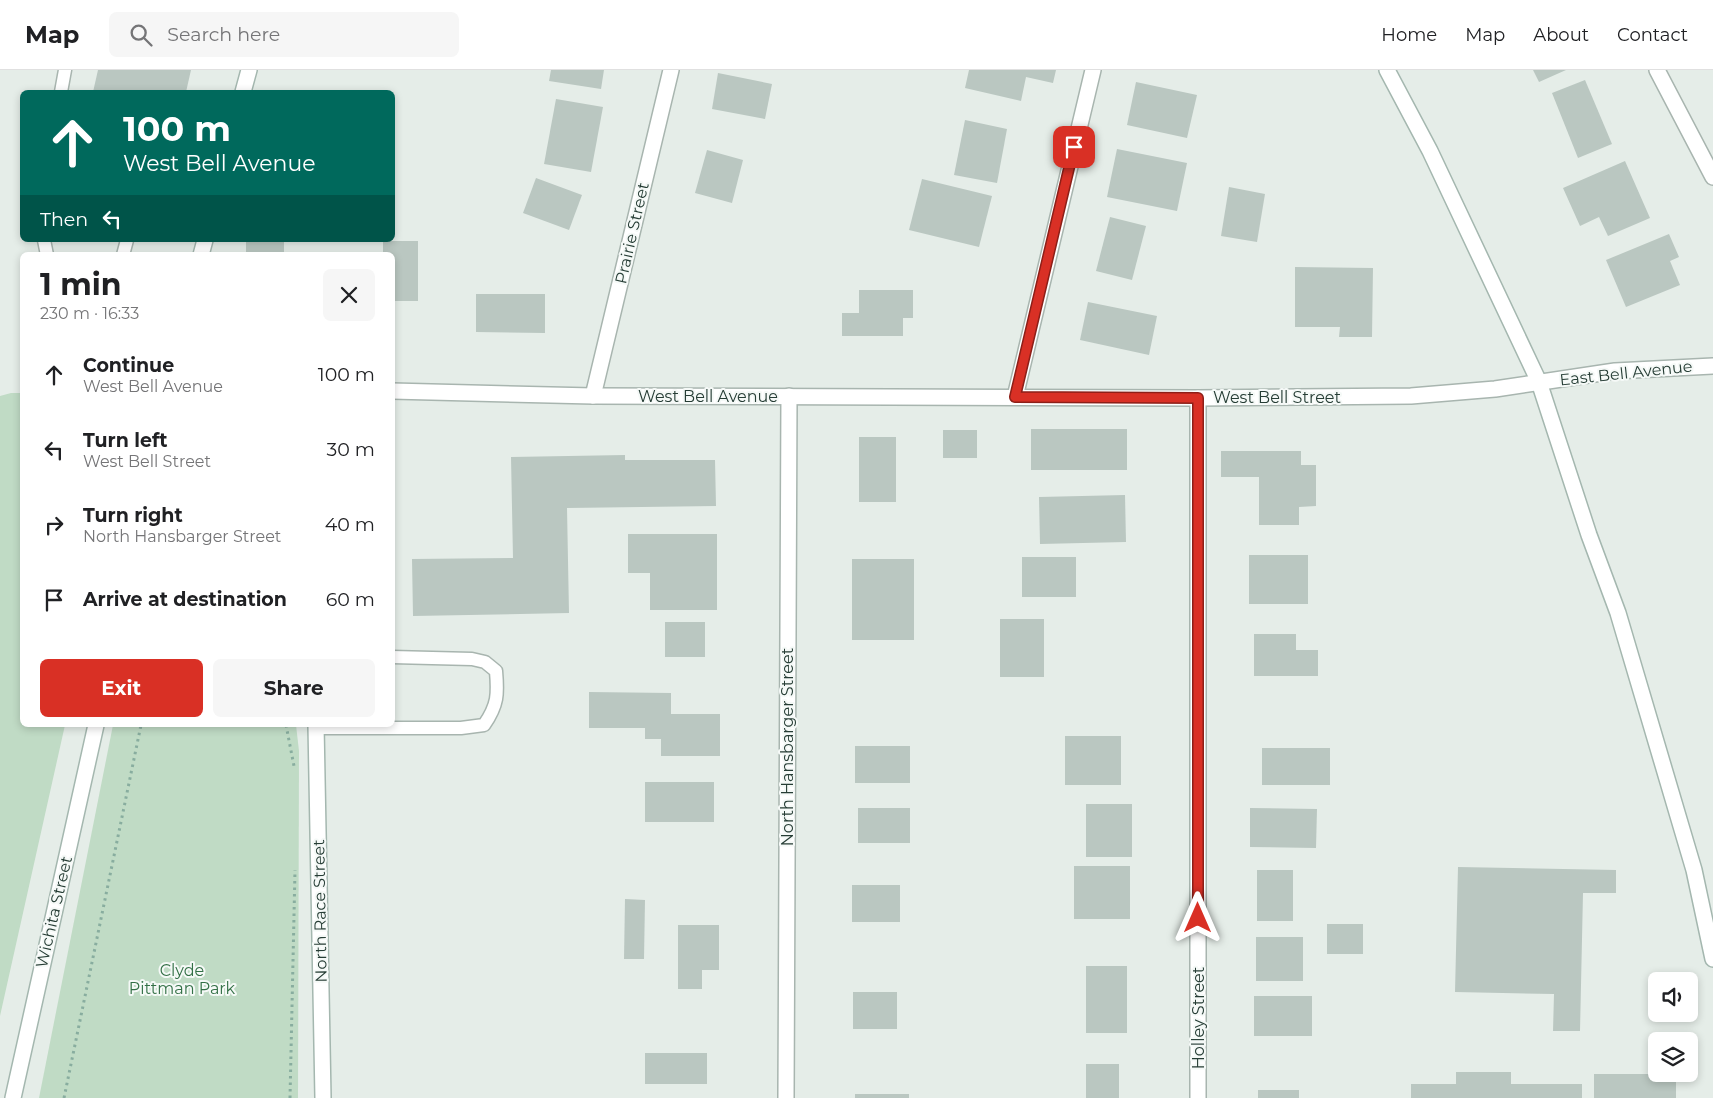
<!DOCTYPE html>
<html lang="en">
<head>
<meta charset="utf-8">
<style>
  body { margin:0; font-family:Montserrat,sans-serif; background:#f6f6f6; color:#202124; height:100vh; display:flex; flex-direction:column; font-size:19px; white-space:nowrap }
  * { box-sizing:border-box; margin:0 }
  p { font-size:16px; color:#757577 }
  .icon { flex:none; width:28px; height:28px; fill:none; stroke:currentColor; stroke-width:2; stroke-linecap:round; stroke-linejoin:round }
  .map { position:relative; flex:1; overflow:hidden }
  .details { position:absolute; left:20px; top:182px; width:375px; height:475px; display:flex; flex-direction:column; background:#fff; border-radius:8px; box-shadow:0 2px 8px #0003 }
  .details>* { flex:none }
  .top-card { position:absolute; left:20px; top:20px; width:375px; height:152px; border-radius:8px; box-shadow:0 2px 8px #0003; background:#00695c; color:#fff; overflow:hidden }
  .buttons { position:absolute; left:1648px; top:902px; display:grid; gap:10px }
  .buttons a { display:grid; place-items:center; width:50px; height:50px; border-radius:8px; background:#fff; box-shadow:0 2px 8px #0003; font-size:25px }
  .pin { position:absolute; display:grid; place-items:center; width:42px; height:42px; color:#fff; margin:-21px; border-radius:10px; box-shadow:0 2px 8px #0006 }
  .me { position:absolute; width:55px; margin:-28px; rotate:0deg; stroke-linejoin:round; filter:drop-shadow(0 0 4px #0008) }
  .turn { display:flex; align-items:center; gap:18px; height:105px; padding:0 20px; font-size:22px }
  .turn .icon { width:65px; height:65px; stroke-width:2.5 }
  .turn b { display:block; font-size:35px; line-height:42px }
  .then { display:flex; align-items:center; height:48px; padding:0 20px; background:#0003; gap:10px; font-size:19px }
  .round { display:grid; place-items:center; flex:none; width:52px; height:52px; border-radius:8px; background:#f6f6f6 }
  .overview { display:flex; align-items:center; justify-content:space-between; height:85px; padding:0 20px }
  h1 { font-size:30px; font-weight:700; line-height:38px }
  .button { display:flex; gap:10px; margin-top:auto; padding:10px 20px }
  .button a { flex:1; height:58px; border-radius:8px; background:#d93025; color:#fff; font-size:20px; font-weight:700; line-height:58px; text-align:center }
  .button a+a { background:#f6f6f6; color:#202124 }
  ul { padding:0; list-style:none }
  li { display:flex; align-items:center; gap:15px; height:75px; padding:0 20px }
  li div { flex:1 }
  li b { display:block; font-size:19px }
  li em { font-style:normal }
  header { display:flex; align-items:center; gap:30px; box-sizing:border-box; height:70px; padding:0 25px; background:#fff; border-bottom:1px solid #e0e0e0 }
  header strong { font-size:24px }
  nav { display:flex; gap:28px; margin-inline-start:auto; font-size:18px }
  .search { width:350px; height:45px; background:#f6f6f6; display:flex; align-items:center; gap:12px; box-sizing:border-box; padding:0 18px; border-radius:8px; color:#757577; font-size:19px }
  .map>svg:first-child { display:block }
  .green { fill:#c0dbc5 }
  .building { fill:#bac7c1 }
  .lines { fill:none; stroke-linecap:round; stroke-linejoin:round }
  .lane-casing { stroke:#a8b5af; stroke-width:15 }
  .street-casing { stroke:#a8b5af; stroke-width:18 }
  .secondary-casing { stroke:#a4b7af; stroke-width:18 }
  .path { stroke:#88ad9f; stroke-width:3; stroke-dasharray:2.5 4; stroke-linecap:butt }
  .lane { stroke:#fff; stroke-width:12 }
  .street { stroke:#fff; stroke-width:15 }
  .secondary { stroke:#fff; stroke-width:15 }
  .route-casing { stroke:#8d1f18; stroke-width:12 }
  .route { stroke:#d93025; stroke-width:9 }
  .labels { text-anchor:middle; dominant-baseline:central; stroke-width:4; stroke-linejoin:round; paint-order:stroke }
  .street-label { font-size:16px; fill:#263d35; stroke:#f5f9f7 }
  .park-label { font-size:16px; fill:#337046; stroke:#f5f9f7 }
</style>
</head>
<body>
<header>
<strong>Map</strong>
<div class="search"><svg class="icon" aria-label="search" viewBox="0 0 24 24"><circle cx="10" cy="10" r="6"/><path d="M15 15l6 6"/></svg>Search here</div>
<nav><a>Home</a><a>Map</a><a>About</a><a>Contact</a></nav>
</header>
<div class="map">
<svg width="1713" height="1028" viewBox="0 0 1713 1028">
  <rect width="100%" height="100%" fill="#e5ede8"/>
  <!-- green -->
  <g class="green">
    <polygon points="11,323 22,323 22,655 65,655 0,946 0,326"/>
    <polygon points="113,655 296,655 299,681 298,1028 39,1028"/>
  </g>
  <!-- building -->
  <g class="building">
    <polygon points="98,0 191,0 186,22 93,22"/>
    <polygon points="551,0 604,0 601,19 549,11"/>
    <polygon points="969,0 1056,0 1053,13 1026,7 1021,31 965,18"/>
    <polygon points="1533,0 1566,0 1539,12"/>
    <polygon points="718,3 772,14 765,49 712,39"/>
    <polygon points="1585,10 1612,74 1578,88 1552,23"/>
    <polygon points="1136,12 1197,25 1187,68 1127,55"/>
    <polygon points="556,29 603,37 591,102 544,94"/>
    <polygon points="965,50 1007,59 997,113 954,105"/>
    <polygon points="1117,79 1187,93 1177,141 1107,127"/>
    <polygon points="707,80 743,90 732,133 695,123"/>
    <polygon points="1625,91 1650,148 1608,166 1599,147 1580,156 1563,118"/>
    <polygon points="536,108 582,125 569,160 523,143"/>
    <polygon points="922,109 992,126 979,177 909,160"/>
    <polygon points="1229,117 1265,124 1257,172 1221,166"/>
    <polygon points="1110,147 1146,156 1132,210 1096,201"/>
    <polygon points="1669,164 1679,187 1670,191 1680,215 1626,237 1606,190"/>
    <rect x="246" y="170" width="38" height="15"/>
    <polygon points="383,171 418,171 418,231 392,231 392,185 383,185"/>
    <polygon points="1295,197 1373,198 1372,267 1339,267 1340,257 1295,257"/>
    <polygon points="859,220 913,220 913,248 903,248 903,266 842,266 842,243 859,243"/>
    <polygon points="476,224 545,224 545,263 476,262"/>
    <polygon points="1088,232 1157,246 1149,285 1080,270"/>
    <rect x="1031" y="359" width="96" height="41"/>
    <rect x="943" y="360" width="34" height="28"/>
    <rect x="859" y="367" width="37" height="65"/>
    <polygon points="1221,381 1301,381 1301,395 1316,395 1316,436 1299,437 1299,455 1259,455 1259,407 1221,407"/>
    <polygon points="625,385 625,390 715,390 716,436 567,438 569,543 413,546 412,489 513,488 511,387"/>
    <polygon points="1125,425 1126,472 1040,474 1039,427"/>
    <polygon points="628,464 717,464 717,540 650,540 650,503 628,503"/>
    <rect x="1249" y="485" width="59" height="49"/>
    <rect x="1022" y="487" width="54" height="40"/>
    <rect x="852" y="489" width="62" height="81"/>
    <rect x="1000" y="549" width="44" height="58"/>
    <rect x="665" y="552" width="40" height="35"/>
    <polygon points="1254,564 1296,564 1296,580 1318,580 1318,606 1254,606"/>
    <polygon points="589,622 671,623 671,644 720,644 720,686 661,686 661,669 645,669 645,658 589,658"/>
    <rect x="1065" y="666" width="56" height="49"/>
    <rect x="855" y="676" width="55" height="37"/>
    <rect x="1262" y="678" width="68" height="37"/>
    <rect x="645" y="712" width="69" height="40"/>
    <rect x="1086" y="734" width="46" height="53"/>
    <rect x="858" y="738" width="52" height="35"/>
    <polygon points="1250,738 1317,739 1316,778 1250,777"/>
    <rect x="1074" y="796" width="56" height="53"/>
    <polygon points="1458,797 1616,800 1616,823 1583,823 1580,961 1553,961 1554,924 1455,922"/>
    <rect x="1257" y="800" width="36" height="51"/>
    <rect x="852" y="815" width="48" height="37"/>
    <polygon points="625,829 645,830 644,889 624,889"/>
    <rect x="1327" y="854" width="36" height="30"/>
    <polygon points="678,855 719,855 719,900 702,900 702,919 678,919"/>
    <rect x="1256" y="867" width="47" height="44"/>
    <rect x="1086" y="896" width="41" height="67"/>
    <rect x="853" y="922" width="44" height="37"/>
    <rect x="1254" y="926" width="58" height="40"/>
    <rect x="645" y="983" width="62" height="31"/>
    <rect x="1086" y="994" width="33" height="34"/>
    <polygon points="1456,1002 1511,1002 1511,1014 1582,1014 1582,1028 1411,1028 1411,1014 1456,1014"/>
    <rect x="1594" y="1004" width="82" height="24"/>
    <rect x="1258" y="1020" width="41" height="8"/>
    <rect x="855" y="1024" width="54" height="4"/>
  </g>
  <g class="lines">
    <!-- lane casing -->
    <g class="lane-casing">
      <g id="lane">
        <polyline points="61,22 65,0"/>
        <polyline points="44,170 47,185"/>
        <polyline points="123,185 127,170"/>
        <path d="M317,658H461L484,655C498,635 498,624 496,601L485,592L472,589L392,587"/>
      </g>
    </g>
    <!-- street casing -->
    <g class="street-casing">
      <g id="street">
        <polyline points="1657,0 1713,107"/>
        <polyline points="392,321 593,326 1198,328 1411,326 1495,319 1615,301 1713,296"/>
        <polyline points="593,326 671,0"/>
        <polyline points="1015,327 1093,0"/>
        <polyline points="1198,328 1198,1028"/>
        <polyline points="786,1028 789,326"/>
      </g>
    </g>
    <!-- secondary casing -->
    <g class="secondary-casing">
      <g id="secondary">
        <polyline points="1387,0 1430,81 1539,312 1589,465 1618,543 1694,800 1713,889"/>
        <polyline points="243,22 249,0"/>
        <polyline points="201,185 205,170"/>
        <polyline points="316,655 323,1028"/>
        <polyline points="13,1028 96,655"/>
      </g>
    </g>
    <!-- path -->
    <g class="path">
      <polyline points="286,655 294,696"/>
      <polyline points="64,1028 141,655"/>
      <polyline points="290,1028 295,800"/>
    </g>
    <!-- lane -->
    <use href="#lane" class="lane"/>
    <!-- street -->
    <use href="#street" class="street"/>
    <!-- secondary -->
    <use href="#secondary" class="secondary"/>
  </g>
  <g class="lines">
    <!-- route casing -->
    <g class="route-casing">
      <polyline id="route" points="1074,77 1015,327 1198,328 1198,848"/>
    </g>
    <!-- route -->
    <use href="#route" class="route"/>
  </g>
  <g class="labels">
    <!-- street labels -->
    <g class="street-label">
      <text transform="translate(632 163) rotate(-77)">Prairie Street</text>
      <text transform="translate(1626 303) rotate(-6)">East Bell Avenue</text>
      <text x="708" y="326">West Bell Avenue</text>
      <text x="1277" y="327">West Bell Street</text>
      <text transform="translate(787 677) rotate(-90)">North Hansbarger Street</text>
      <text transform="translate(320 841) rotate(-91)">North Race Street</text>
      <text transform="translate(54 842) rotate(-77)">Wichita Street</text>
      <text transform="translate(1198 948) rotate(-90)">Holley Street</text>
    </g>
    <!-- park labels -->
    <g class="park-label">
      <text x="182" y="900">Clyde<tspan x="182" dy="18">Pittman Park</tspan></text>
    </g>
  </g>
</svg>
<div class="buttons">
<a><svg class="icon" aria-label="sound" viewBox="0 0 24 24"><path d="M4 9h4l5-4v14l-5-4H4zM17 9q2 3 0 6"/></svg></a>
<a><svg class="icon" aria-label="layers" viewBox="0 0 24 24"><path d="M12 4l9 5-9 5-9-5zM3 14l9 5 9-5"/></svg></a>
</div>
<div class="pin" style="left:1074px;top:77px;background:#d93025"><svg class="icon" aria-label="arrive" viewBox="0 0 24 24"><path d="M6 21V4h12l-3 4 3 4H6"/></svg></div>
<svg class="me" style="left:1198px;top:848px" viewBox="-20 -20 40 40"><path d="M0-17L14 15 0 8-14 15z" fill="#d93025" stroke="#fff" stroke-width="4"/></svg>
<div class="top-card">
<div class="turn"><svg class="icon" aria-label="ahead" viewBox="0 0 24 24"><path d="M12 20V5M6 11l6-6 6 6"/></svg><div><b>100 m</b>West Bell Avenue</div></div>
<div class="then">Then<svg class="icon" aria-label="left" viewBox="0 0 24 24"><path d="M17 20v-9H6M10 6l-5 5 5 5"/></svg></div>
</div>
<section class="details">
<div class="overview"><div><h1>1 min</h1><p>230 m · 16:33</p></div><a class="round"><svg class="icon" aria-label="close" viewBox="0 0 24 24"><path d="M6 6l12 12M18 6L6 18"/></svg></a></div>
<ul>
<li><svg class="icon" aria-label="ahead" viewBox="0 0 24 24"><path d="M12 20V5M6 11l6-6 6 6"/></svg><div><b>Continue</b><p>West Bell Avenue</p></div><em>100 m</em></li>
<li><svg class="icon" aria-label="left" viewBox="0 0 24 24"><path d="M17 20v-9H6M10 6l-5 5 5 5"/></svg><div><b>Turn left</b><p>West Bell Street</p></div><em>30 m</em></li>
<li><svg class="icon" aria-label="right" viewBox="0 0 24 24"><path d="M7 20v-9h11M14 6l5 5-5 5"/></svg><div><b>Turn right</b><p>North Hansbarger Street</p></div><em>40 m</em></li>
<li><svg class="icon" aria-label="arrive" viewBox="0 0 24 24"><path d="M6 21V4h12l-3 4 3 4H6"/></svg><div><b>Arrive at destination</b></div><em>60 m</em></li>
</ul>
<div class="button"><a>Exit</a><a>Share</a></div>
</section>
</div>
</body>
</html>
